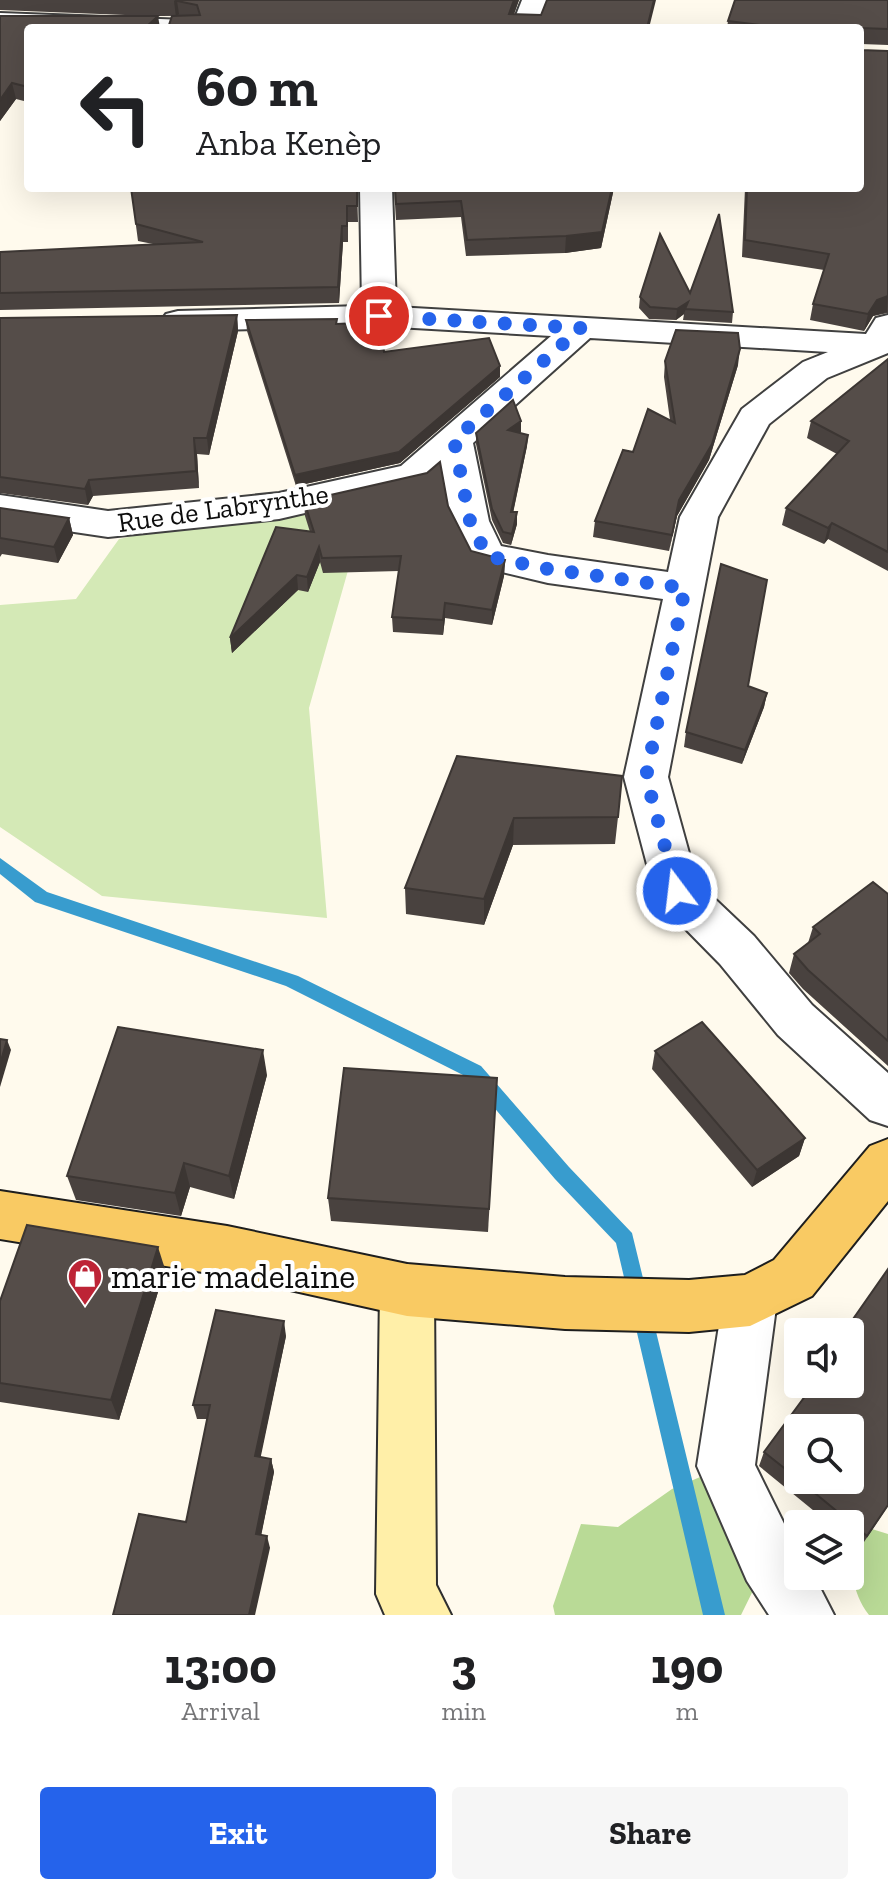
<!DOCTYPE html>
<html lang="en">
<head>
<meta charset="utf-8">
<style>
  body { margin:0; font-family:"Zilla Slab",serif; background:#f6f6f6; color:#202124; height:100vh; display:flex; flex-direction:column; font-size:30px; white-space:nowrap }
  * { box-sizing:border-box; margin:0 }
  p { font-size:26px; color:#757577 }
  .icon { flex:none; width:44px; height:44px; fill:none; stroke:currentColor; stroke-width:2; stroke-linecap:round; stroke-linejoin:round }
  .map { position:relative; height:1615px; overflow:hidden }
  .sheet { display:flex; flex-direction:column; background:#fff; flex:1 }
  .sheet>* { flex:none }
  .hud { position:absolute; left:24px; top:24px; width:840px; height:168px; border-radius:8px; box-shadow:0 8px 32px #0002; background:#fff; color:#202124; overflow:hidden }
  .controls { position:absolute; left:784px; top:1318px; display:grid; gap:16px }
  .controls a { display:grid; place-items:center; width:80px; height:80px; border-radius:8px; background:#fff; box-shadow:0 8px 32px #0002; font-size:40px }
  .pin { position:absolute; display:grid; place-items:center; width:68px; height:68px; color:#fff; margin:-34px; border:4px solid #fff; border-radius:50%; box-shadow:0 2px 8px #0007 }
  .me { position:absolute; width:88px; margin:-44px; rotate:345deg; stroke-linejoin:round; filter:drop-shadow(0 0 6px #0008) }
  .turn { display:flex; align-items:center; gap:28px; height:168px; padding:0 40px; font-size:36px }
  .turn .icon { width:104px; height:104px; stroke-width:2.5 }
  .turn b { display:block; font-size:56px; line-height:68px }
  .eta { display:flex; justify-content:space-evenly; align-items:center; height:136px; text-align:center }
  .eta b { font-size:48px; font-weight:800; line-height:56px }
  .cta { display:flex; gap:16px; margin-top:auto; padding:16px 40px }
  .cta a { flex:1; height:92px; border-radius:8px; background:#2563eb; color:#fff; font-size:32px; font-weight:800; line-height:92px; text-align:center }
  .cta a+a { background:#f6f6f6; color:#202124 }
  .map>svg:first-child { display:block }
  .green { fill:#d4e9b6 }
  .forest { fill:#b9da96 }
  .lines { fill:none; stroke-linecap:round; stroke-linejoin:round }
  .stream { fill:#389cce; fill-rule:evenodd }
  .street-casing { stroke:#404040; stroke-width:4 }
  .secondary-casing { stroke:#2f2f2f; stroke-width:4 }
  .primary-casing { stroke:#1e1e1e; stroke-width:4 }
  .street { fill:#fff; fill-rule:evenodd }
  .secondary { fill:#ffefa8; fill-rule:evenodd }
  .primary { fill:#f9ca63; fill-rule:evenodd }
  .wall { fill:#49423f }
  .shaded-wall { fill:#3c3633 }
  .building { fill:#554d49; stroke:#3c3633; stroke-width:2 }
  .route { stroke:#2563eb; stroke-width:14; stroke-dasharray:0 25.2 }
  .labels { text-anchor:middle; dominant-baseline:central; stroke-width:8; stroke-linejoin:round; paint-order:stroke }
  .street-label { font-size:28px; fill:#0d0d0d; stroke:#fff }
  .near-poi-label { font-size:34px; fill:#0d0d0d; stroke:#fff; text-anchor:start }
</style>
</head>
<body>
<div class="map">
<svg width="888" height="1615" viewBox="0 0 888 1615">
  <rect width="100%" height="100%" fill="#fffaed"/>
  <!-- green -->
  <polygon class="green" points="372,486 309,708 327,918 102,896 0,827 0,605 76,599 119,539"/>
  <!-- forest -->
  <g class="forest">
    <polygon points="726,1466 768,1560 741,1615 555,1615 553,1606 581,1524 618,1527 672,1489"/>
    <path d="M820,1513L888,1534V1615H869C849,1590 850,1555 850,1524H822Z"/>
  </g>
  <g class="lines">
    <!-- stream -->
    <polygon class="stream" points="0,858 47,892 298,976 481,1066 569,1167 632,1233 725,1615 703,1615 616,1243 555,1179 469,1078 286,986 35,902 0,874"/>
    <!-- street casing -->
    <g class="street-casing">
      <g id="street">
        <polygon points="522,0 550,0 539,28 511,28"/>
        <polygon points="0,13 186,20 196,22 200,28 0,29"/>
        <path d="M360,188H392L396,307L866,334L876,318L888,315V353L827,378L769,424L718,517L668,777L697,882L754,936L812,1005L888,1073V1126L870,1120L778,1035L720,964L661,904L654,891L624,777L663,599L548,583L473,565L451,521L442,471L426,485L279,519L108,537L0,521V495L108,511L279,493L401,466L551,336L379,326L178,331L166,328L161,321L166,314L178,311L362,306ZM590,338L828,352L803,362L742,409L680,517L668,572L548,555L501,546L489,521L473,443Z"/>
        <polygon points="750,1274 769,1282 777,1300 755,1465 798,1552 798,1576 814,1576 834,1615 769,1615 747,1581 697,1466 723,1300 731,1282"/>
      </g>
    </g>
    <!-- secondary casing -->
    <g class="secondary-casing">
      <polygon id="secondary" points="407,1264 426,1272 434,1290 436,1585 451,1615 385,1615 376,1594 380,1290 388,1272"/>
    </g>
    <!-- primary casing -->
    <g class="primary-casing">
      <polygon id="primary" points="888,1139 888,1201 812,1296 750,1326 689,1332 565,1329 407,1316 227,1276 0,1239 0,1191 227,1226 407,1264 565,1277 689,1280 745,1275 774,1260 870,1146"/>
    </g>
    <!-- street -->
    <use href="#street" class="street"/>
    <!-- secondary -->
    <use href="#secondary" class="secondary"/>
    <!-- primary -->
    <use href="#primary" class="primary"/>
  </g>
  <!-- wall -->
  <g class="wall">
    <polygon points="0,0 519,0 514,14 158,16 28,28 28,102 16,99 0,121 0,16 150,16 0,10"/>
    <polygon points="888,0 888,45 861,44 861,50 888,51 888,313 873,316 864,331 810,320 813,304 824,270 742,257 745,188 860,188 860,28 727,28 728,21"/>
    <polygon points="131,188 357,188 358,222 348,222 348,242 343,242 339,303 0,310 0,252 153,244 138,241"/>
    <polygon points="394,188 614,188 601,248 565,253 466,256 461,217 396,220"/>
    <polygon points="690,293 733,312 732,323 683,320 684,314 676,320 649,319 639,308 640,297"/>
    <polygon points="237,315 238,331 209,455 197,454 199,488 93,496 88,505 0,493 0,318"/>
    <polygon points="246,320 337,324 384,352 500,366 500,377 400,463 296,486 247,331"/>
    <polygon points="888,359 888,571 828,539 824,544 782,525 786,508 837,454 807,438 811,421"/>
    <polygon points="665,361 738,365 709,460 677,516 669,551 593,537 595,521 633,452 670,420 664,377"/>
    <polygon points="521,421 521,432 520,433 528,435 527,446 513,512 517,512 517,524 511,545 503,543 492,520 476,444 476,433"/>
    <polygon points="304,501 448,506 471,551 505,560 504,576 492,625 445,618 443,635 393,632 392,617 399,571 323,573 320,562 308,592 298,590 232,653 230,638 310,532 305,516"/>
    <polygon points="0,508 69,518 73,535 58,563 2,554 0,557"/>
    <polygon points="748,686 767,693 764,707 742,764 684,747 686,732"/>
    <polygon points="457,756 618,817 615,844 513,845 484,925 406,914 405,888"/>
    <polygon points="888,894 888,1066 803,989 789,973 794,954 808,943 813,927"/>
    <polygon points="655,1051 805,1138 799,1156 752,1187 652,1069"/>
    <polygon points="267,1075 234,1199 190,1187 181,1216 76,1200 67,1176"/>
    <polygon points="497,1078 488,1232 331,1221 328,1198"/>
    <polygon points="165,1269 119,1420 0,1402 0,1301"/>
    <polygon points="286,1336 260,1457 271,1459 274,1472 261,1535 270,1548 186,1522 207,1419 197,1419 193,1405"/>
    <polygon points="850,1384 888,1506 860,1548 850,1540 850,1524 830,1524 759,1466 764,1452"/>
  </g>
  <!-- shaded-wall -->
  <g class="shaded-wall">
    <polygon points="175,0 179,0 177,1 179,14 176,17 174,1"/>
    <polygon points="514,0 519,0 509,28 509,14"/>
    <polygon points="654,0 656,0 649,28 647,28"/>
    <polygon points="158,16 160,28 145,28"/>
    <polygon points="12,83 16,99 0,121 0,100"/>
    <polygon points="612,188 614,188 601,248 565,253 566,236"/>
    <polygon points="342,226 343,242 339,303 338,287"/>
    <polygon points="888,296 887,312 873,316 864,331 868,314 877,300"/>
    <polygon points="688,302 684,314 676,320 677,309"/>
    <polygon points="237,315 238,331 209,455 207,438"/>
    <polygon points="740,349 738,365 709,460 677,516 669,551 679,500"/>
    <polygon points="500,366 500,377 400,463 296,486 295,475"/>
    <polygon points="521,421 521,432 508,442 508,430"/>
    <polygon points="528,435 527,446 511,523 511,512"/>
    <polygon points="194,438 197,454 199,488 196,471"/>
    <polygon points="89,480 93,496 88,505 85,489"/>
    <polygon points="517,512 517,524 511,545 512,534"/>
    <polygon points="69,518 73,535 58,563 54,547"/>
    <polygon points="832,523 828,539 824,544 828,528"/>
    <polygon points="319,547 320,562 308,592 307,577"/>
    <polygon points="505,560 504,576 492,625 492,610"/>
    <polygon points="297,575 298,590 232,653 230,638"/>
    <polygon points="445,603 445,618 443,635 443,620"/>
    <polygon points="767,693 764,707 742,764 745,750"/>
    <polygon points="514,818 513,845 484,925 484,899"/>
    <polygon points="7,1040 11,1050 0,1087 0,1064"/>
    <polygon points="263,1050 267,1075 234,1199 229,1176"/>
    <polygon points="805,1138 799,1156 752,1187 757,1170"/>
    <polygon points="184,1163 190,1187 181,1216 175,1193"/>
    <polygon points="158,1247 165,1269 119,1420 111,1400"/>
    <polygon points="284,1321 286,1336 258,1470 255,1456"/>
    <polygon points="271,1459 274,1472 259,1546 256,1534"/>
    <polygon points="267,1536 270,1548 255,1615 249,1615"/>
  </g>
  <!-- building -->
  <g class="building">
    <polygon points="177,0 514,0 509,14 541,15 547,0 654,0 647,28 168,28 172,16 200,15 197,5 177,1"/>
    <polygon points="735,0 888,0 888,29 861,28 861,50 888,51 888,296 877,300 868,314 813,304 829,254 745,240 747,188 860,188 860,28 769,28 769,26 728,21"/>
    <polygon points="0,16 158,16 145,28 28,28 28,87 12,83 0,100"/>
    <polygon points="131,188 357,188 357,206 347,206 347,226 342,226 338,287 0,293 0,252 203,242 136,224"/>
    <polygon points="395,188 612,188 602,232 566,236 467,240 461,201 396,204"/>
    <polygon points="719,214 733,312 685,309 688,302 677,309 650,307 640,297 660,234 690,293"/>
    <polygon points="237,315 207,438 194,438 196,471 89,480 85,489 0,477 0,318"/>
    <polygon points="337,319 336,324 380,322 384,352 489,338 500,366 399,452 295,475 246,320"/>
    <polygon points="676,330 738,333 740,349 712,444 679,500 672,535 595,521 623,450 633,452 648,409 675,423 665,361"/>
    <polygon points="888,359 888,552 832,523 828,528 786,508 849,441 811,421"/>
    <polygon points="513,400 521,421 508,430 528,435 511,512 517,512 512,534 503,532 492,509 476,433"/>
    <polygon points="440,462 448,506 471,551 505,560 492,610 445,603 443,620 392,617 401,556 322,558 319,547 307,577 297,575 230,638 276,527 314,532 304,501 427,473"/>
    <polygon points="0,508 69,518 54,547 0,538"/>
    <polygon points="721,564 767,580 748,686 767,693 745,750 686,732"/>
    <polygon points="457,756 622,776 618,817 514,818 484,899 405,888"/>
    <polygon points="873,882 888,894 888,1041 808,970 794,954 820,934 813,927"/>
    <polygon points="702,1022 805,1138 757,1170 655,1051"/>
    <polygon points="118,1027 263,1050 229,1176 184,1163 175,1193 67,1176"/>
    <polygon points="0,1039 7,1040 0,1064"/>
    <polygon points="344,1068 497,1078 489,1209 328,1198"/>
    <polygon points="27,1225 158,1247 111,1400 0,1383 0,1301"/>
    <polygon points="888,1269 888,1505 867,1536 799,1480 850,1480 850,1428 798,1428 798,1479 764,1452 814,1384 850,1384 850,1332 844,1332"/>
    <polygon points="216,1310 284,1321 255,1456 271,1459 256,1534 267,1536 249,1615 113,1615 139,1514 186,1522 210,1405 193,1405"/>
  </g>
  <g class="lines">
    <!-- route -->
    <polyline class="route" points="379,316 581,328 454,440 470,521 487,556 548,569 685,588 646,777 677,891"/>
  </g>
  <!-- icons -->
  <defs>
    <g id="shop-pin" transform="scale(1.8)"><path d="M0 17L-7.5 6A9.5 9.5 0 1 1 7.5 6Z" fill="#bd2436" stroke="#fff"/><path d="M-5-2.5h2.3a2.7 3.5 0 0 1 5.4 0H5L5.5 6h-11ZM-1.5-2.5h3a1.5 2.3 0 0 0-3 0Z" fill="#fff"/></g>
  </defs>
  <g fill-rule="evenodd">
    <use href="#shop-pin" x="85" y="1276"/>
  </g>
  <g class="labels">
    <!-- street labels -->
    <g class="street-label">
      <text transform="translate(223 508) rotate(-8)">Rue de Labrynthe</text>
    </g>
    <!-- near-poi labels -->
    <g class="near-poi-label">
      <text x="111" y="1276">marie madelaine</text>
    </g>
  </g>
</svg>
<div class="controls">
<a><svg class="icon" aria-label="sound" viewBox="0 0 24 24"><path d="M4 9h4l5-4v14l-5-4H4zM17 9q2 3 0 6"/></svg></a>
<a><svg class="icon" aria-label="search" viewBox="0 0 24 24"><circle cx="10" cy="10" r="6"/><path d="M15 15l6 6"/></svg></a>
<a><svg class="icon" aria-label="layers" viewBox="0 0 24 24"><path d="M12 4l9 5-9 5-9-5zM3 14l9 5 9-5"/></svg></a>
</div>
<div class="pin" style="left:379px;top:316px;background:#d93025"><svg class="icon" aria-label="arrive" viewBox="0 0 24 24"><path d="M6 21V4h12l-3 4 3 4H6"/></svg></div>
<svg class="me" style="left:677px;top:891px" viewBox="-20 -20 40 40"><circle r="17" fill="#2563eb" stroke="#fff" stroke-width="3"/><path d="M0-11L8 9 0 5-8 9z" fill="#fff"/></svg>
<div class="hud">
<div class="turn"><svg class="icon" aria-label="left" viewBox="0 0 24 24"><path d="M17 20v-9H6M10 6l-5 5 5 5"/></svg><div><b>60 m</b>Anba Kenèp</div></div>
</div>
</div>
<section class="sheet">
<div class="eta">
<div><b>13:00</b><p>Arrival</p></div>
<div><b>3</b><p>min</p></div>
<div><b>190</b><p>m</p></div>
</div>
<div class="cta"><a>Exit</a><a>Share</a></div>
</section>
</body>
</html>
